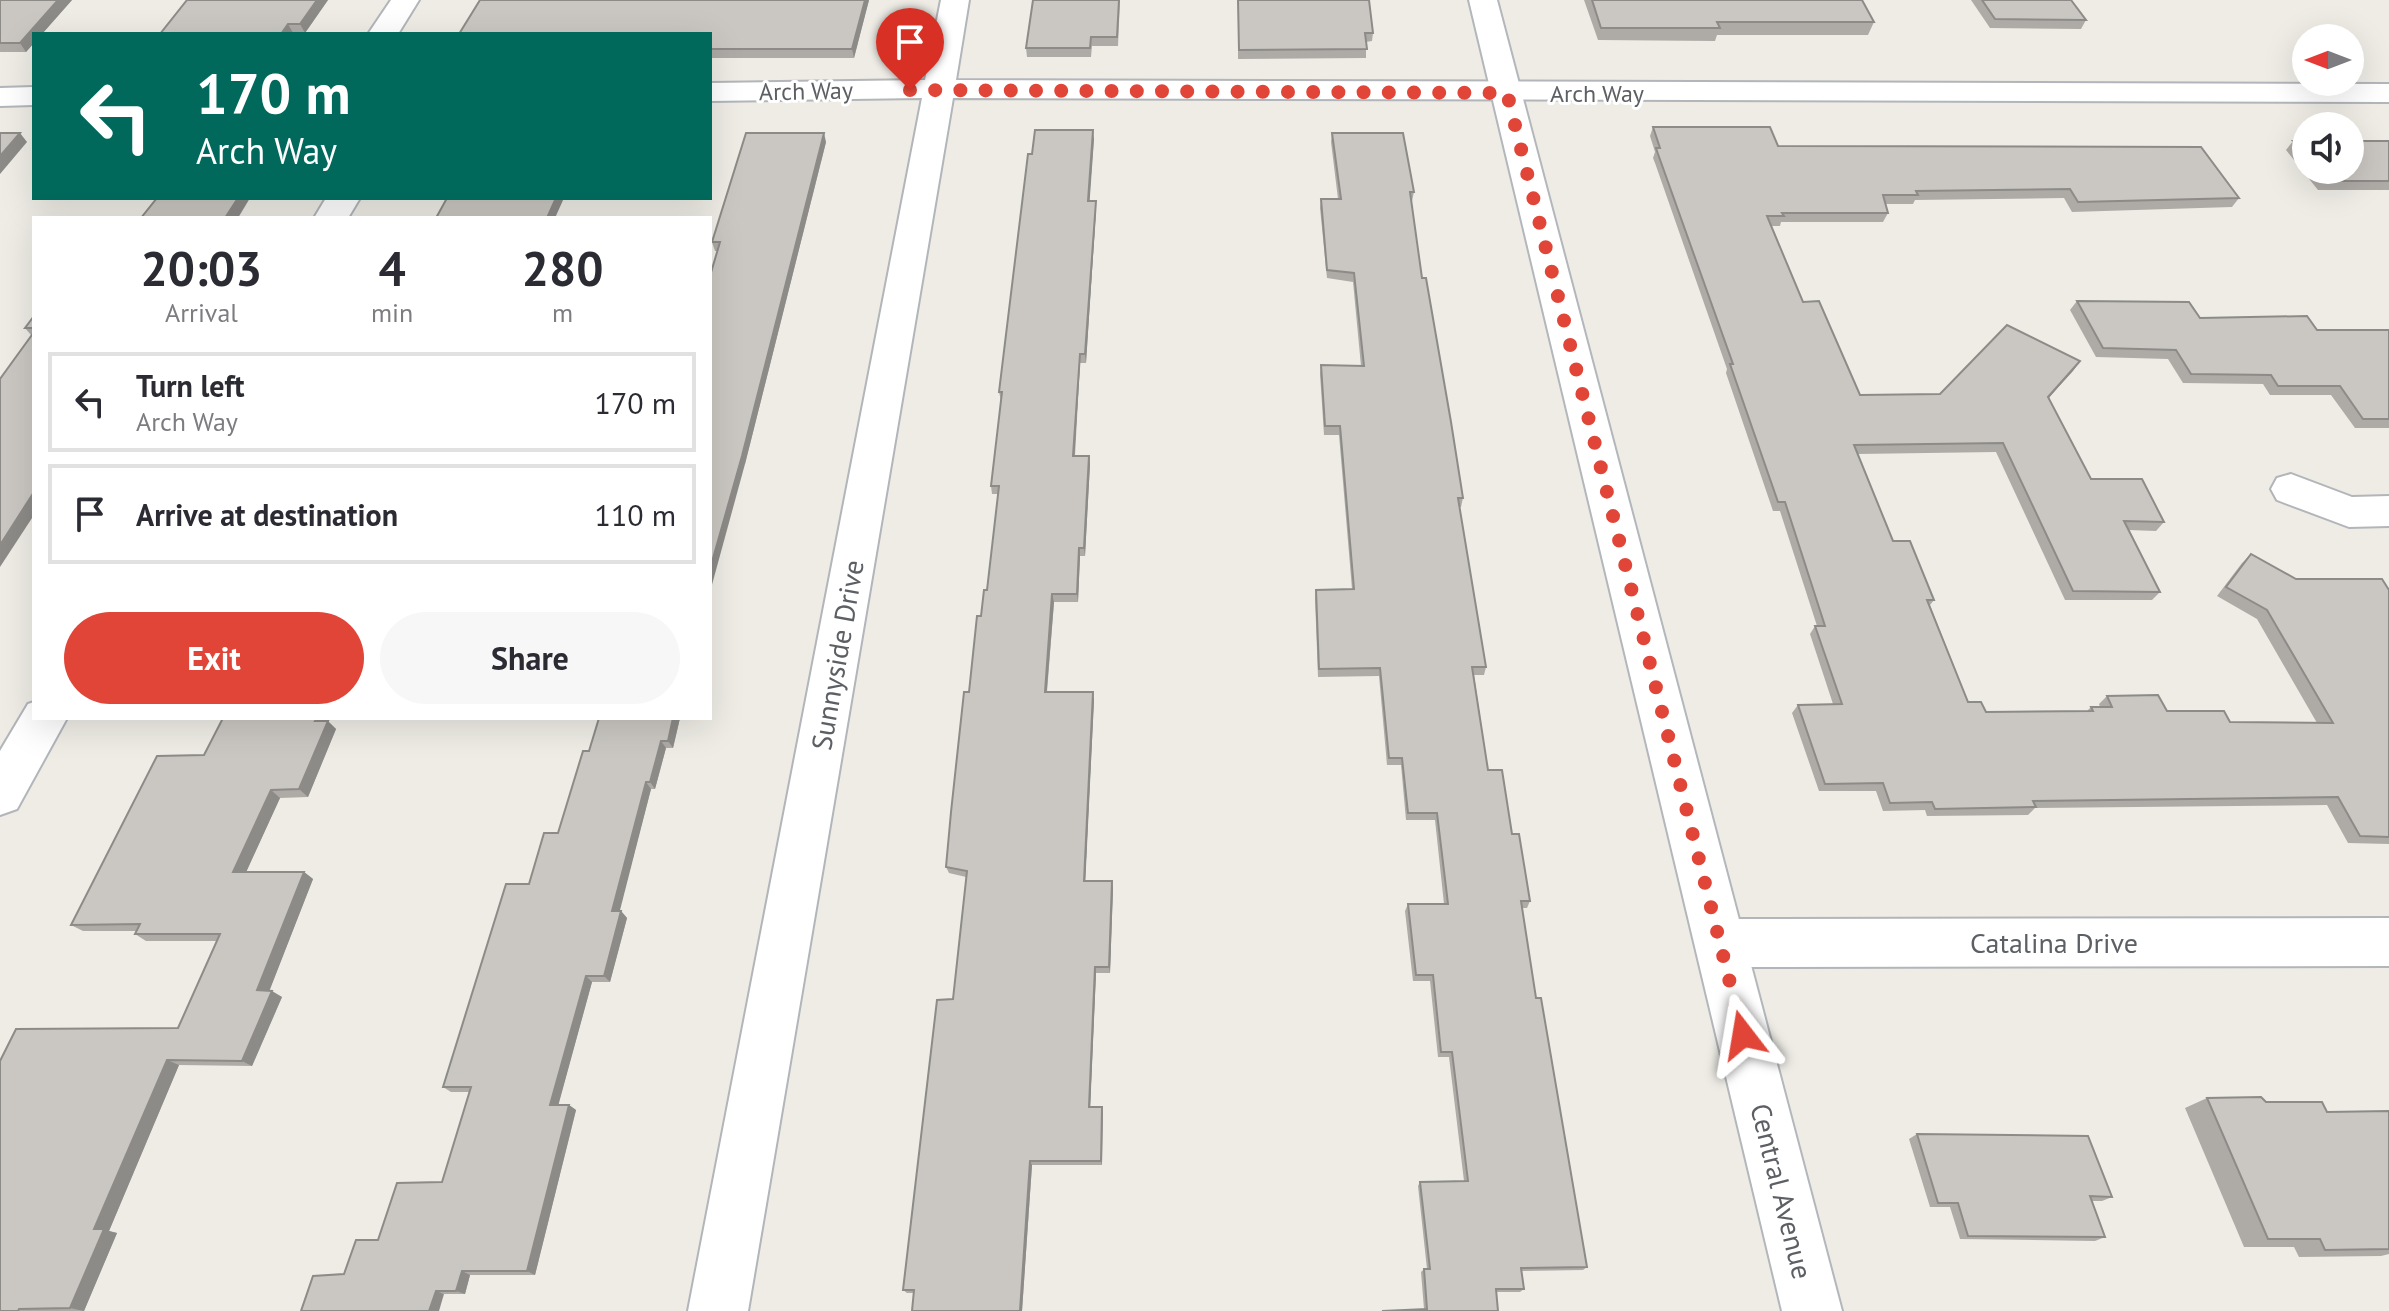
<!DOCTYPE html>
<html lang="en">
<head>
<meta charset="utf-8">
<style>
  body { margin:0; font-family:"PT Sans",sans-serif; background:#f7f7f7; color:#2b2b33; height:100vh; display:flex; flex-direction:column; font-size:30px; white-space:nowrap }
  * { box-sizing:border-box; margin:0 }
  p { font-size:26px; color:#7c7c81 }
  .icon { flex:none; width:44px; height:44px; fill:none; stroke:currentColor; stroke-width:2; stroke-linecap:round; stroke-linejoin:round }
  .map { position:relative; flex:1; overflow:hidden }
  .side { position:absolute; left:32px; top:216px; width:680px; height:504px; display:flex; flex-direction:column; background:#fff; border-radius:0px; box-shadow:0 8px 32px #0002 }
  .side>* { flex:none }
  .top-card { position:absolute; left:32px; top:32px; width:680px; height:168px; border-radius:0px; box-shadow:0 8px 32px #0002; background:#00695c; color:#fff; overflow:hidden }
  .needle { width:52px; rotate:270deg }
  .fabs { position:absolute; left:2292px; top:24px; display:grid; gap:16px }
  .fabs a { display:grid; place-items:center; width:72px; height:72px; border-radius:50%; background:#fff; box-shadow:0 8px 32px #0002; font-size:40px }
  .pin { position:absolute; display:grid; place-items:center; width:68px; height:68px; color:#fff; margin:-82px -34px; border-radius:50% 50% 50% 0; rotate:-45deg; box-shadow:0 0 8px #0007 }
  .pin .icon { rotate:45deg }
  .me { position:absolute; width:88px; margin:-44px; rotate:346deg; stroke-linejoin:round; filter:drop-shadow(0 0 6px #0008) }
  .turn { display:flex; align-items:center; gap:28px; height:168px; padding:0 32px; font-size:36px }
  .turn .icon { width:104px; height:104px; stroke-width:2.5 }
  .turn b { display:block; font-size:56px; line-height:68px }
  .eta { display:flex; justify-content:space-evenly; align-items:center; height:136px; text-align:center }
  .eta b { font-size:48px; font-weight:700; line-height:56px }
  .button { display:flex; gap:16px; margin-top:auto; padding:16px 32px }
  .button a { flex:1; height:92px; border-radius:48px; background:#e04538; color:#fff; font-size:32px; font-weight:700; line-height:92px; text-align:center }
  .button a+a { background:#f7f7f7; color:#2b2b33 }
  ul { padding:0; list-style:none }
  li { display:flex; align-items:center; gap:24px; height:100px; margin:0 16px 12px; padding:0 16px; border:4px solid #e1e1e2; border-radius:0px }
  li div { flex:1 }
  li b { display:block; font-size:30px }
  li em { font-style:normal }
  .map>svg:first-child { display:block }
  .lines { fill:none; stroke-linecap:round; stroke-linejoin:round }
  .minor-casing { stroke:#b2b5b9; stroke-width:4 }
  .secondary-casing { stroke:#b3b7bb; stroke-width:4 }
  .minor { fill:#fff; fill-rule:evenodd }
  .secondary { fill:#fff; fill-rule:evenodd }
  .wall { fill:#aeaba7 }
  .shaded-wall { fill:#8d8b88 }
  .building { fill:#cac7c2; stroke:#8d8b88; stroke-width:2 }
  .route { stroke:#e04538; stroke-width:14; stroke-dasharray:0 25.2 }
  .labels { text-anchor:middle; dominant-baseline:central; stroke-width:6; stroke-linejoin:round; paint-order:stroke }
  .far-street-label { font-size:24px; fill:#5c6064; stroke:#fff }
  .street-label { font-size:28px; fill:#5c6064; stroke:#fff }
</style>
</head>
<body>
<div class="map">
<svg width="2389" height="1311" viewBox="0 0 2389 1311">
  <rect width="100%" height="100%" fill="#eeece5"/>
  <g class="lines">
    <!-- minor casing -->
    <g class="minor-casing">
      <g id="minor">
        <polygon points="391,0 419,0 398,34 368,34"/>
        <polygon points="941,0 969,0 956,80 2389,84 2389,102 953,98 748,1311 688,1311 922,98 710,101 710,83 925,80"/>
        <polygon points="34,87 34,105 0,106 0,88"/>
        <polygon points="326,198 360,198 348,218 314,218"/>
        <polygon points="2291,474 2352,497 2389,496 2389,526 2349,527 2277,500 2271,489 2277,478"/>
        <polygon points="34,702 34,718 67,718 17,809 0,815 0,751 28,704"/>
        <polygon points="2389,918 2389,966 1720,967 1702,960 1695,943 1702,926 1720,919"/>
      </g>
    </g>
    <!-- secondary casing -->
    <g class="secondary-casing">
      <polygon id="secondary" points="1469,0 1497,0 1842,1311 1782,1311"/>
    </g>
    <!-- minor -->
    <use href="#minor" class="minor"/>
    <!-- secondary -->
    <use href="#secondary" class="secondary"/>
  </g>
  <!-- wall -->
  <g class="wall">
    <polygon points="0,0 72,0 26,52 0,52"/>
    <polygon points="187,0 328,0 305,33 160,34"/>
    <polygon points="480,0 869,0 854,58 710,58 710,34"/>
    <polygon points="1033,0 1120,0 1118,46 1092,46 1091,57 1027,57 1026,48"/>
    <polygon points="1238,0 1373,33 1372,41 1366,42 1366,58 1238,59"/>
    <polygon points="1584,0 1862,0 1874,22 1868,35 1717,35 1715,41 1598,40"/>
    <polygon points="1971,0 2071,0 2086,20 2081,29 1990,28"/>
    <polygon points="1653,127 1778,146 2239,198 2232,207 2072,212 2064,198 1915,200 1913,204 1885,204 1888,213 1883,222 1781,222 1780,226 1771,226 1803,302 1860,395 1940,394 2080,361 2049,398 2091,479 2164,522 2156,531 2128,530 2160,592 2152,600 2065,600 1996,452 1857,454 1893,541 1934,600 1930,605 1968,702 1986,712 2087,711 2091,707 2100,707 2099,704 2107,696 2167,711 2230,722 2317,723 2257,619 2217,596 2242,563 2251,554 2296,579 2389,590 2389,844 2348,843 2327,805 2035,808 2028,815 1927,816 1925,810 1883,811 1876,791 1819,791 1792,713 1798,705 1833,704 1810,634 1815,626 1817,626 1780,511 1773,511 1726,373 1727,369 1655,163 1653,158 1655,152 1650,136"/>
    <polygon points="1332,133 1414,192 1412,201 1411,201 1422,278 1463,498 1461,507 1459,507 1486,667 1484,675 1474,675 1488,770 1512,834 1530,901 1527,908 1522,908 1536,998 1587,1267 1583,1270 1521,1271 1524,1289 1520,1292 1496,1292 1498,1311 1381,1311 1424,1309 1421,1272 1424,1269 1427,1269 1418,1186 1420,1182 1464,1181 1449,1057 1438,1057 1430,981 1413,981 1405,911 1408,904 1444,904 1435,820 1406,820 1401,765 1387,765 1379,676 1318,677 1315,598 1316,590 1352,589 1339,435 1324,435 1320,374 1321,365 1361,366 1353,282 1327,278 1320,208 1321,199 1338,199 1331,142"/>
    <polygon points="1094,139 1089,201 1096,210 1086,363 1080,363 1075,456 1089,456 1090,464 1085,556 1080,556 1078,602 1054,602 1047,692 1093,692 1094,700 1085,881 1112,881 1113,888 1110,973 1096,973 1090,1107 1102,1107 1102,1165 1032,1165 1022,1311 912,1311 914,1293 907,1293 903,1290 953,999 966,877 949,873 946,867 969,692 981,616 987,590 998,494 992,494 991,486 1001,401 999,392 1032,154"/>
    <polygon points="2293,141 2306,141 2306,170 2350,170 2389,141 2389,190 2318,190 2286,150"/>
    <polygon points="826,142 745,464 717,251 715,251 712,242"/>
    <polygon points="2077,301 2200,318 2317,330 2389,330 2389,428 2355,428 2331,395 2270,395 2263,384 2183,383 2168,359 2096,357 2070,310"/>
    <polygon points="34,316 34,515 31,335 25,328"/>
    <polygon points="680,718 673,748 666,748 655,789 651,789 619,911 621,911 627,918 610,982 592,982 558,1105 569,1105 576,1110 535,1275 470,1275 465,1294 444,1294 344,1274 378,1240 442,1182 470,1092 451,1092 443,1087 529,884 558,833 589,751"/>
    <polygon points="327,721 336,729 308,797 280,798 246,872 304,872 313,879 269,991 282,997 252,1066 179,1065 109,1231 117,1233 84,1311 0,1311 178,1028 217,941 146,941 135,934 136,931 83,931 71,925 204,755"/>
    <polygon points="2207,1098 2327,1112 2389,1111 2389,1254 2381,1256 2299,1257 2294,1247 2244,1247 2185,1108"/>
    <polygon points="1917,1134 2112,1197 2102,1201 2092,1201 2105,1237 2095,1241 1960,1239 1950,1207 1930,1207 1909,1139"/>
  </g>
  <!-- shaded-wall -->
  <g class="shaded-wall">
    <polygon points="58,0 72,0 42,34 34,34 34,43 26,52 20,43"/>
    <polygon points="317,0 328,0 305,33 300,24"/>
    <polygon points="865,0 869,0 854,58 852,49"/>
    <polygon points="288,24 293,33 293,34 281,34"/>
    <polygon points="1093,130 1094,139 1089,210 1088,201"/>
    <polygon points="20,133 27,142 0,174 0,156"/>
    <polygon points="824,133 826,142 745,464 710,592 710,569"/>
    <polygon points="238,198 250,198 238,218 225,218"/>
    <polygon points="556,198 564,198 555,218 547,218"/>
    <polygon points="1096,201 1096,210 1086,363 1085,354"/>
    <polygon points="1080,354 1080,363 1074,464 1073,456"/>
    <polygon points="2080,361 2073,371 2041,406 2048,397"/>
    <polygon points="1089,456 1090,464 1085,556 1084,548"/>
    <polygon points="34,492 34,515 0,567 0,545"/>
    <polygon points="1079,548 1080,556 1078,602 1077,594"/>
    <polygon points="1052,594 1054,602 1046,700 1045,692"/>
    <polygon points="1093,692 1094,700 1085,888 1084,881"/>
    <polygon points="317,718 329,718 324,729 315,721"/>
    <polygon points="673,718 680,718 673,748 668,741"/>
    <polygon points="328,721 336,729 308,797 299,789"/>
    <polygon points="661,741 666,748 655,789 650,782"/>
    <polygon points="646,782 651,789 618,918 612,911"/>
    <polygon points="271,790 280,798 243,879 233,872"/>
    <polygon points="304,872 313,879 267,997 257,990"/>
    <polygon points="1112,881 1113,888 1110,973 1109,967"/>
    <polygon points="621,911 627,918 610,982 604,976"/>
    <polygon points="1095,967 1096,973 1090,1112 1089,1107"/>
    <polygon points="586,976 592,982 557,1110 550,1105"/>
    <polygon points="272,991 282,997 252,1066 242,1061"/>
    <polygon points="167,1060 179,1065 109,1231 117,1233 84,1311 70,1308 94,1229"/>
    <polygon points="569,1105 576,1110 535,1275 527,1271"/>
    <polygon points="1102,1107 1103,1112 1102,1165 1101,1161"/>
    <polygon points="1030,1161 1032,1165 1022,1311 1020,1311"/>
    <polygon points="462,1271 470,1275 465,1294 456,1291"/>
    <polygon points="436,1291 444,1294 439,1311 429,1311"/>
  </g>
  <!-- building -->
  <g class="building">
    <polygon points="0,0 58,0 20,43 0,43"/>
    <polygon points="187,0 317,0 300,24 288,24 281,34 160,34"/>
    <polygon points="480,0 865,0 852,49 710,49 710,34 459,34"/>
    <polygon points="1033,0 1119,0 1117,37 1091,37 1090,48 1026,48"/>
    <polygon points="1238,0 1369,0 1373,33 1365,33 1367,49 1239,50"/>
    <polygon points="1592,0 1862,0 1874,22 1717,22 1720,28 1601,28"/>
    <polygon points="1982,0 2071,0 2086,20 1995,19"/>
    <polygon points="1653,127 1770,127 1778,146 2201,147 2239,198 2078,202 2070,189 1916,191 1918,195 1883,195 1888,213 1782,213 1784,216 1767,216 1803,302 1819,301 1860,395 1940,394 2007,325 2080,361 2048,397 2091,479 2142,479 2164,522 2124,521 2160,592 2073,591 2003,443 1854,445 1893,541 1910,541 1934,600 1927,600 1968,702 1981,702 1986,712 2093,711 2091,707 2112,707 2107,696 2158,695 2167,711 2224,711 2230,722 2333,723 2267,610 2226,587 2251,554 2296,579 2382,579 2389,590 2389,837 2360,836 2338,797 2033,801 2036,807 1935,809 1932,802 1890,803 1883,783 1825,784 1798,705 1842,704 1815,626 1825,626 1785,502 1778,502 1730,364 1733,364 1658,154 1656,148 1660,148"/>
    <polygon points="1035,130 1093,130 1088,201 1096,201 1085,354 1080,354 1073,456 1089,456 1084,548 1079,548 1077,594 1052,594 1045,692 1093,692 1084,881 1112,881 1109,967 1095,967 1089,1107 1102,1107 1101,1161 1030,1161 1020,1311 912,1311 914,1290 903,1290 937,1000 953,999 967,871 946,867 951,812 964,692 969,692 977,616 981,616 984,590 987,590 999,486 991,486 1002,392 999,392 1028,154 1032,154"/>
    <polygon points="0,133 20,133 0,156"/>
    <polygon points="746,133 824,133 742,456 710,569 710,276 720,242 712,242"/>
    <polygon points="1332,133 1403,133 1414,192 1410,192 1422,278 1426,278 1451,422 1463,498 1458,498 1486,667 1472,667 1488,770 1502,770 1512,834 1519,834 1530,901 1521,901 1536,998 1541,998 1587,1267 1521,1268 1524,1289 1496,1289 1498,1311 1382,1311 1427,1309 1424,1269 1430,1269 1420,1182 1468,1181 1452,1052 1441,1052 1433,975 1416,975 1408,904 1448,904 1437,813 1408,813 1402,758 1389,758 1380,668 1319,669 1316,590 1354,589 1340,426 1325,426 1321,365 1364,366 1354,273 1327,270 1321,199 1341,199"/>
    <polygon points="2293,141 2306,141 2306,157"/>
    <polygon points="2350,141 2389,141 2389,181 2326,181 2317,170 2350,170"/>
    <polygon points="157,198 238,198 225,218 141,218"/>
    <polygon points="447,198 556,198 547,218 436,218"/>
    <polygon points="2077,301 2189,302 2200,318 2307,316 2317,330 2389,330 2389,419 2363,419 2340,386 2278,386 2271,375 2191,374 2176,350 2103,348"/>
    <polygon points="34,316 34,328 25,328"/>
    <polygon points="34,332 34,492 0,545 0,379"/>
    <polygon points="223,718 317,718 315,721 328,721 299,789 271,790 233,872 304,872 257,990 272,991 242,1061 167,1060 94,1229 104,1229 70,1308 19,1309 18,1311 0,1311 0,1061 16,1029 178,1028 220,934 135,934 140,924 71,925 157,756 204,755"/>
    <polygon points="599,718 673,718 668,741 661,741 650,782 646,782 612,911 621,911 604,976 586,976 550,1105 569,1105 527,1271 462,1271 456,1291 436,1291 429,1311 301,1311 313,1276 344,1274 356,1240 378,1240 397,1183 442,1182 471,1087 443,1087 506,884 529,884 544,833 558,833 583,751 589,751"/>
    <polygon points="2261,1097 2266,1102 2322,1102 2327,1112 2389,1111 2389,1249 2325,1250 2320,1239 2268,1239 2207,1098"/>
    <polygon points="1917,1134 2088,1136 2112,1197 2090,1196 2105,1237 1968,1236 1958,1203 1938,1203"/>
  </g>
  <g class="lines">
    <!-- route -->
    <polyline class="route" points="910,90 1507,93 1743,1035"/>
  </g>
  <g class="labels">
    <!-- far-street labels -->
    <g class="far-street-label">
      <text transform="translate(806 91) rotate(-1)">Arch Way</text>
      <text x="1597" y="93">Arch Way</text>
    </g>
    <!-- street labels -->
    <g class="street-label">
      <text transform="translate(837 655) rotate(-80)">Sunnyside Drive</text>
      <text x="2054" y="942">Catalina Drive</text>
      <text transform="translate(1782 1191) rotate(76)">Central Avenue</text>
    </g>
  </g>
</svg>
<div class="fabs">
<a><svg class="needle" viewBox="-14 -14 28 28"><path d="M0-13l5 13h-10z" fill="#e53935"/><path d="M0 13l5-13h-10z" fill="#7c7c81"/></svg></a>
<a><svg class="icon" aria-label="sound" viewBox="0 0 24 24"><path d="M4 9h4l5-4v14l-5-4H4zM17 9q2 3 0 6"/></svg></a>
</div>
<div class="pin" style="left:910px;top:90px;background:#d93025"><svg class="icon" aria-label="arrive" viewBox="0 0 24 24"><path d="M6 21V4h12l-3 4 3 4H6"/></svg></div>
<svg class="me" style="left:1743px;top:1035px" viewBox="-20 -20 40 40"><path d="M0-17L14 15 0 8-14 15z" fill="#e04538" stroke="#fff" stroke-width="4"/></svg>
<div class="top-card">
<div class="turn"><svg class="icon" aria-label="left" viewBox="0 0 24 24"><path d="M17 20v-9H6M10 6l-5 5 5 5"/></svg><div><b>170 m</b>Arch Way</div></div>
</div>
<section class="side">
<div class="eta">
<div><b>20:03</b><p>Arrival</p></div>
<div><b>4</b><p>min</p></div>
<div><b>280</b><p>m</p></div>
</div>
<ul>
<li><svg class="icon" aria-label="left" viewBox="0 0 24 24"><path d="M17 20v-9H6M10 6l-5 5 5 5"/></svg><div><b>Turn left</b><p>Arch Way</p></div><em>170 m</em></li>
<li><svg class="icon" aria-label="arrive" viewBox="0 0 24 24"><path d="M6 21V4h12l-3 4 3 4H6"/></svg><div><b>Arrive at destination</b></div><em>110 m</em></li>
</ul>
<div class="button"><a>Exit</a><a>Share</a></div>
</section>
</div>
</body>
</html>
